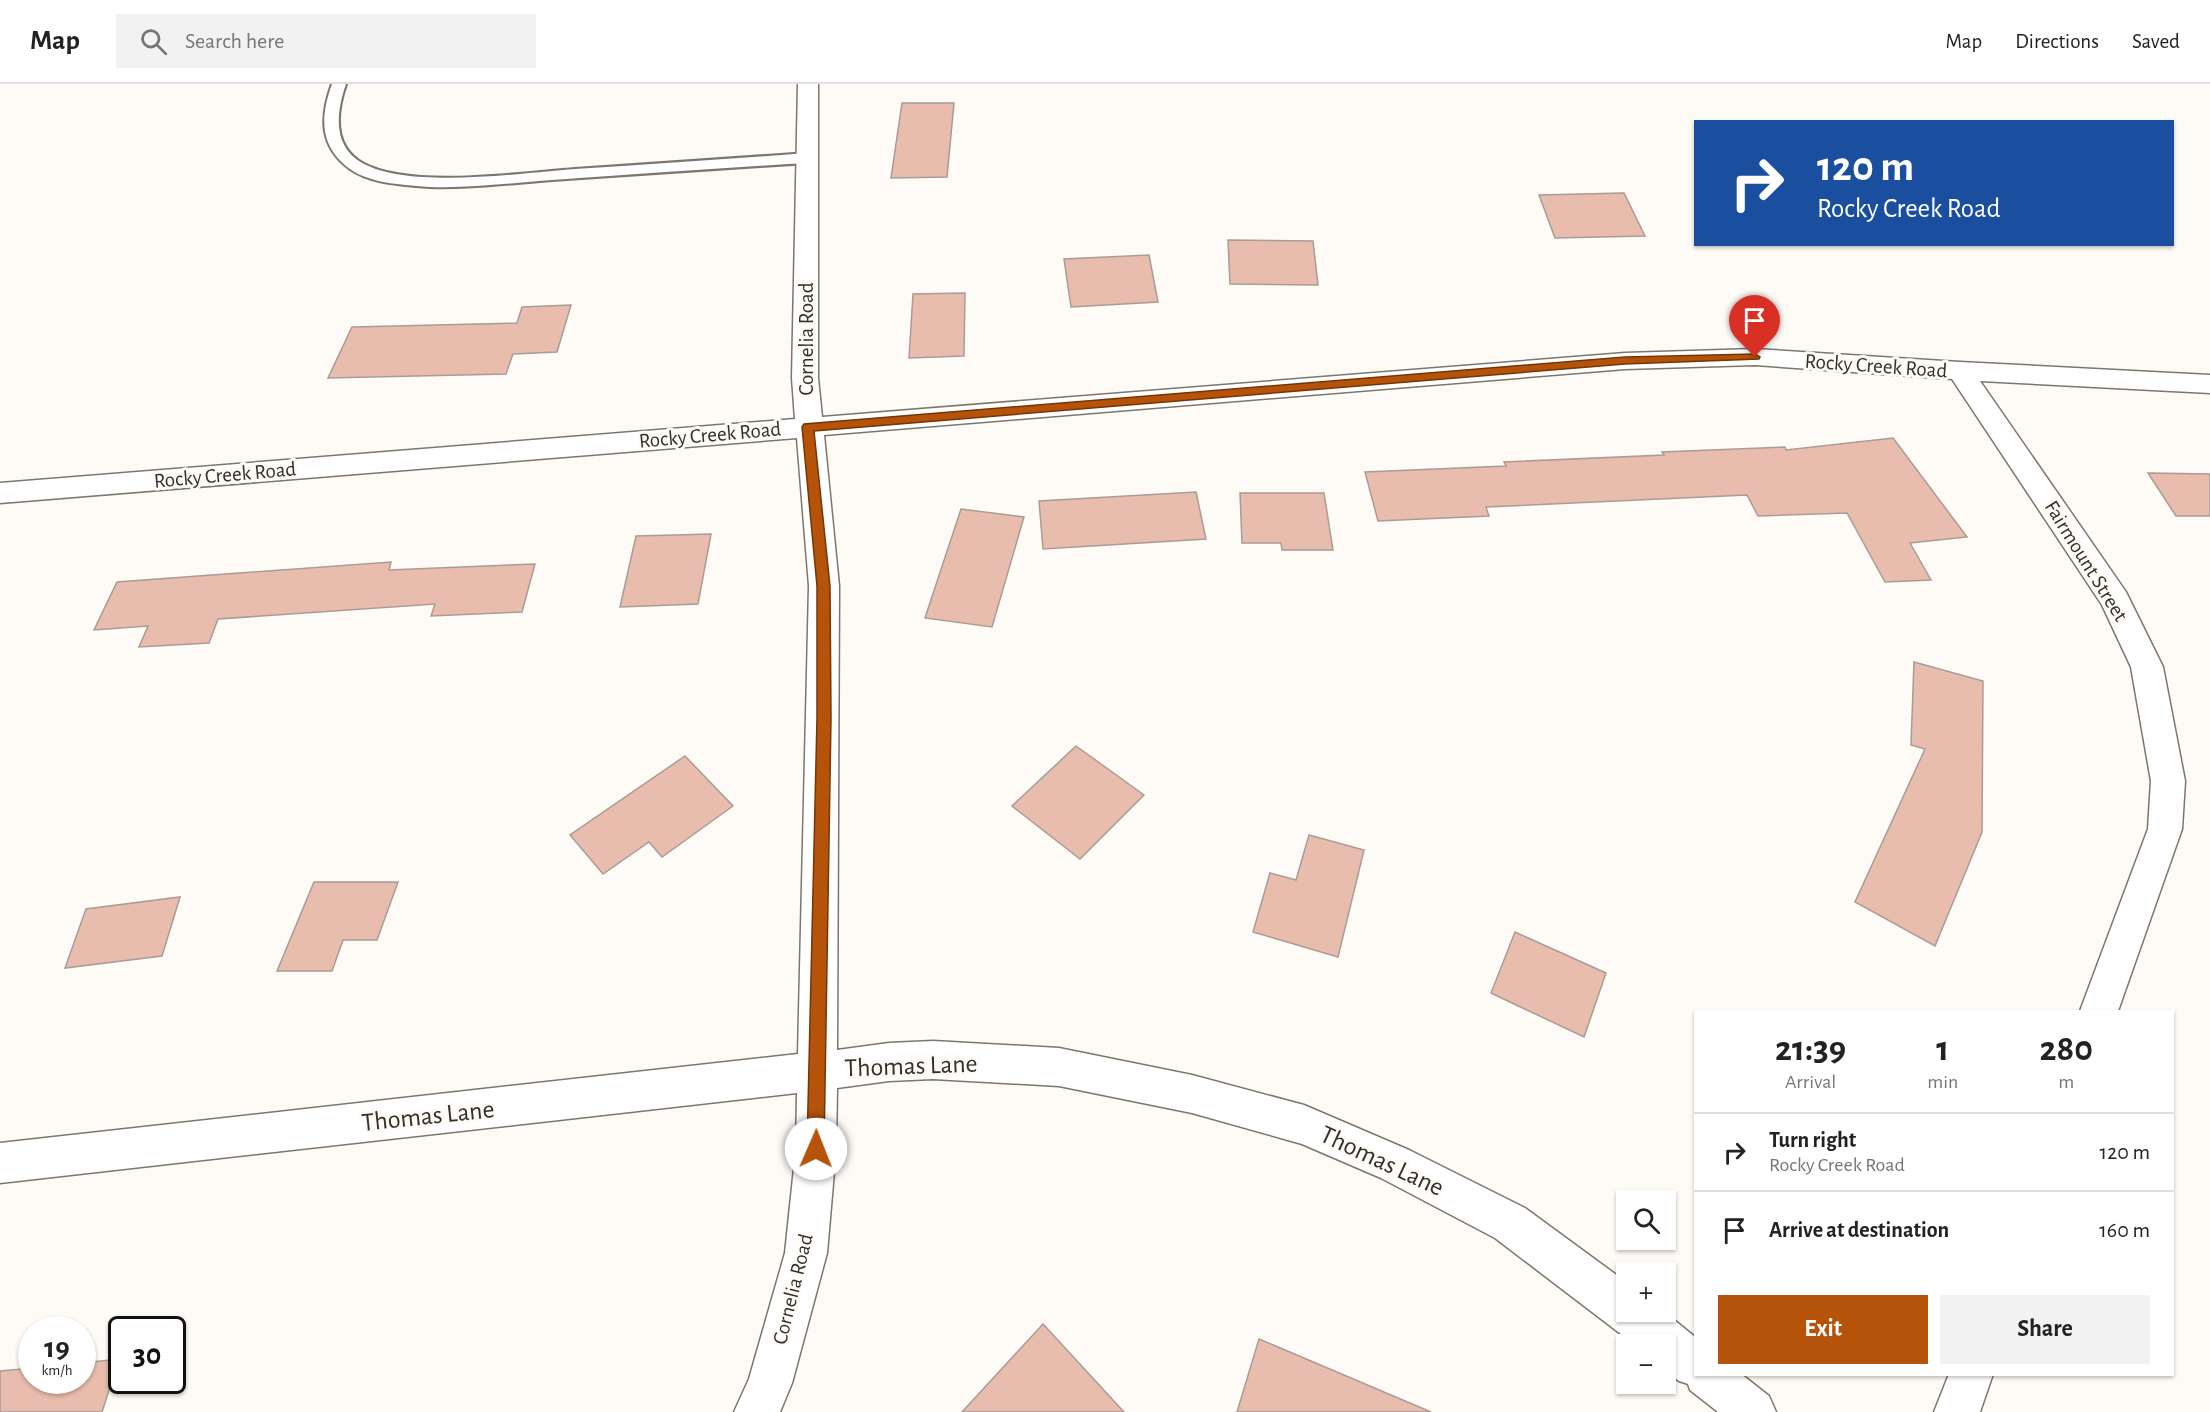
<!DOCTYPE html>
<html lang="en">
<head>
<meta charset="utf-8">
<style>
  body { margin:0; font-family:"Alegreya Sans",sans-serif; background:#f2f2f2; color:#222; height:100vh; display:flex; flex-direction:column; font-size:22px; white-space:nowrap }
  * { box-sizing:border-box; margin:0 }
  p { font-size:20px; color:#767676 }
  .icon { flex:none; width:33px; height:33px; fill:none; stroke:currentColor; stroke-width:2; stroke-linecap:round; stroke-linejoin:round }
  .map { position:relative; flex:1; overflow:hidden }
  .details { position:absolute; left:1694px; top:926px; width:480px; height:366px; display:flex; flex-direction:column; background:#fff; border-radius:0px; box-shadow:0 2px 4px #0004 }
  .details>* { flex:none }
  .hud { position:absolute; left:1694px; top:36px; width:480px; height:126px; border-radius:0px; box-shadow:0 2px 4px #0004; background:#1a4fa0; color:#fff; overflow:hidden }
  .fabs { position:absolute; left:1616px; top:1106px; display:grid; gap:12px }
  .fabs a { display:grid; place-items:center; width:60px; height:60px; border-radius:0px; background:#fff; box-shadow:0 2px 4px #0004; font-size:30px }
  .speed { position:absolute; left:18px; top:1232px; display:flex; gap:12px; font-size:30px; font-weight:700; text-align:center }
  .speed>* { display:grid; place-content:center; width:78px; height:78px; border-radius:50%; background:#fff; box-shadow:0 2px 4px #0004; line-height:1 }
  .speed small { font-size:15px; font-weight:400 }
  .speed .limit { border:3px solid #111; border-radius:9px; background:#fff; color:#111 }
  .pin { position:absolute; display:grid; place-items:center; width:51px; height:51px; color:#fff; margin:-62px -26px; border-radius:50% 50% 50% 0; rotate:-45deg; box-shadow:0 0 6px #0007 }
  .pin .icon { rotate:45deg }
  .me { position:absolute; width:66px; margin:-33px; rotate:1deg; stroke-linejoin:round; filter:drop-shadow(0 0 4px #0008) }
  .turn { display:flex; align-items:center; gap:21px; height:126px; padding:0 24px; font-size:27px }
  .turn .icon { width:78px; height:78px; stroke-width:2.5 }
  .turn b { display:block; font-size:42px; line-height:51px }
  .eta { display:flex; justify-content:space-evenly; align-items:center; height:102px; text-align:center }
  .eta b { font-size:36px; font-weight:700; line-height:42px }
  .cta { display:flex; gap:12px; margin-top:auto; padding:12px 24px }
  .cta a { flex:1; height:69px; border-radius:0px; background:#b45309; color:#fff; font-size:24px; font-weight:700; line-height:69px; text-align:center }
  .cta a+a { background:#f2f2f2; color:#222 }
  ul { padding:0; list-style:none }
  li { display:flex; align-items:center; gap:18px; height:78px; padding:0 24px; border-top:2px solid #e0e0e0 }
  li div { flex:1 }
  li b { display:block; font-size:22px }
  li em { font-style:normal }
  header { display:flex; align-items:center; gap:36px; box-sizing:border-box; height:84px; padding:0 30px; background:#fff; border-bottom:2px solid #e0e0e0 }
  header strong { font-size:28px }
  nav { display:flex; gap:33px; margin-inline-start:auto; font-size:21px }
  .search { width:420px; height:54px; background:#f2f2f2; display:flex; align-items:center; gap:15px; box-sizing:border-box; padding:0 21px; border-radius:0px; color:#767676; font-size:22px }
  .map>svg:first-child { display:block }
  .building { fill:#e9bdad; stroke:#aa9b96; stroke-width:1.5 }
  .lines { fill:none; stroke-linecap:round; stroke-linejoin:round }
  .lane-casing { stroke:#7e766b; stroke-width:4 }
  .street-casing { stroke:#7e766b; stroke-width:3 }
  .lane { fill:#fff; fill-rule:evenodd }
  .street { fill:#fff; fill-rule:evenodd }
  .route { fill:#b45309; stroke:#753606; stroke-width:1.5 }
  .labels { text-anchor:middle; dominant-baseline:central; stroke-width:6; stroke-linejoin:round; paint-order:stroke }
  .street-label { font-size:21px; fill:#332f2b; stroke:#fefaf5 }
  .near-street-label { font-size:26px; fill:#332f2b; stroke:#fefaf5 }
</style>
</head>
<body>
<header>
<strong>Map</strong>
<div class="search"><svg class="icon" aria-label="search" viewBox="0 0 24 24"><circle cx="10" cy="10" r="6"/><path d="M15 15l6 6"/></svg>Search here</div>
<nav><a>Map</a><a>Directions</a><a>Saved</a></nav>
</header>
<div class="map">
<svg width="2210" height="1328" viewBox="0 0 2210 1328">
  <rect width="100%" height="100%" fill="#fefaf5"/>
  <!-- building -->
  <g class="building">
    <polygon points="902,19 954,19 947,93 891,94"/>
    <polygon points="1624,109 1645,152 1555,154 1539,111"/>
    <polygon points="1228,156 1313,157 1318,201 1230,200"/>
    <polygon points="1149,171 1158,218 1071,223 1064,175"/>
    <polygon points="965,209 964,272 909,274 913,210"/>
    <polygon points="571,221 557,268 513,270 506,290 328,294 352,243 517,239 522,223"/>
    <polygon points="1893,354 1967,453 1910,459 1931,496 1885,498 1847,429 1758,432 1747,411 1486,423 1489,432 1378,437 1365,388 1506,382 1504,378 1664,371 1662,368 1785,363 1786,366"/>
    <polygon points="2148,389 2210,390 2210,432 2176,432"/>
    <polygon points="1196,408 1206,455 1043,465 1039,417"/>
    <polygon points="1240,409 1324,409 1333,466 1282,466 1281,459 1242,459"/>
    <polygon points="961,425 1024,433 992,543 925,534"/>
    <polygon points="711,450 698,520 620,523 636,452"/>
    <polygon points="391,478 389,486 535,480 522,528 431,532 435,520 218,535 209,559 139,563 148,542 94,546 117,498"/>
    <polygon points="1914,578 1983,597 1982,748 1935,862 1855,818 1925,665 1911,661"/>
    <polygon points="1076,662 1144,711 1080,775 1012,722"/>
    <polygon points="685,672 733,722 662,773 649,758 603,790 570,751"/>
    <polygon points="1309,751 1364,766 1338,873 1253,848 1270,789 1296,796"/>
    <polygon points="314,798 398,798 377,856 343,856 332,887 277,887"/>
    <polygon points="180,813 162,872 65,884 86,825"/>
    <polygon points="1515,848 1606,889 1584,953 1491,909"/>
    <polygon points="1043,1240 1124,1328 962,1328"/>
    <polygon points="1259,1255 1431,1328 1237,1328"/>
    <polygon points="119,1275 102,1328 0,1328 0,1287 32,1284 32,1296 82,1296 82,1279"/>
  </g>
  <g class="lines">
    <!-- lane casing -->
    <g class="lane-casing">
      <path id="lane" d="M332,0H346C336,29 332,63 364,80C412,105 520,89 575,85C653,80 730,75 807,69L815,74L807,79C722,84 637,90 552,96C511,99 457,106 416,102C395,100 368,98 350,85C319,62 320,33 332,0Z"/>
    </g>
    <!-- street casing -->
    <g class="street-casing">
      <g id="street">
        <polygon points="798,0 818,0 818,294 822,333 1625,269 1755,265 1960,278 2210,291 2210,309 1980,297 2126,508 2163,583 2185,697 2182,745 2118,927 2080,927 2148,745 2151,697 2131,583 2102,521 1952,295 1755,281 1625,285 824,351 839,502 837,966 889,959 933,957 1059,964 1192,991 1304,1021 1409,1066 1525,1124 1626,1198 1626,1227 1663,1227 1695,1253 1695,1290 1741,1290 1769,1312 1776,1328 1718,1328 1690,1306 1688,1300 1679,1297 1665,1285 1665,1260 1634,1260 1495,1154 1381,1094 1302,1060 1192,1029 1059,1002 933,995 889,997 837,1004 836,1065 827,1169 792,1299 780,1328 734,1328 749,1295 785,1169 796,1065 797,1009 0,1099 0,1059 798,970 809,502 797,354 0,419 0,399 795,335 792,294"/>
        <polygon points="1949,1290 1993,1290 1980,1328 1934,1328"/>
      </g>
    </g>
    <!-- lane -->
    <use href="#lane" class="lane"/>
    <!-- street -->
    <use href="#street" class="street"/>
  </g>
  <!-- route -->
  <polygon class="route" points="1755,270 1760,273 1759,275 1625,280 814,347 830,502 831,634 824,1065 821,1071 816,1073 810,1071 807,1065 817,634 817,502 802,343 804,340 1625,273"/>
  <g class="labels">
    <!-- street labels -->
    <g class="street-label">
      <text transform="translate(806 255) rotate(-90)">Cornelia Road</text>
      <text transform="translate(1876 282) rotate(4)">Rocky Creek Road</text>
      <text transform="translate(710 351) rotate(-5)">Rocky Creek Road</text>
      <text transform="translate(225 391) rotate(-5)">Rocky Creek Road</text>
      <text transform="translate(2086 477) rotate(58)">Fairmount Street</text>
      <text transform="translate(793 1205) rotate(-76)">Cornelia Road</text>
    </g>
    <!-- near-street labels -->
    <g class="near-street-label">
      <text transform="translate(911 982) rotate(-2)">Thomas Lane</text>
      <text transform="translate(428 1032) rotate(-6)">Thomas Lane</text>
      <text transform="translate(1382 1077) rotate(25)">Thomas Lane</text>
    </g>
  </g>
</svg>
<div class="fabs">
<a><svg class="icon" aria-label="search" viewBox="0 0 24 24"><circle cx="10" cy="10" r="6"/><path d="M15 15l6 6"/></svg></a>
<a>+</a>
<a>−</a>
</div>
<div class="speed"><div>19<small>km/h</small></div><div class="limit">30</div></div>
<div class="pin" style="left:1755px;top:273px;background:#d93025"><svg class="icon" aria-label="arrive" viewBox="0 0 24 24"><path d="M6 21V4h12l-3 4 3 4H6"/></svg></div>
<svg class="me" style="left:816px;top:1065px" viewBox="-20 -20 40 40"><circle r="19" fill="#fff"/><path d="M0-13L10 11 0 6-10 11z" fill="#b45309"/></svg>
<div class="hud">
<div class="turn"><svg class="icon" aria-label="right" viewBox="0 0 24 24"><path d="M7 20v-9h11M14 6l5 5-5 5"/></svg><div><b>120 m</b>Rocky Creek Road</div></div>
</div>
<section class="details">
<div class="eta">
<div><b>21:39</b><p>Arrival</p></div>
<div><b>1</b><p>min</p></div>
<div><b>280</b><p>m</p></div>
</div>
<ul>
<li><svg class="icon" aria-label="right" viewBox="0 0 24 24"><path d="M7 20v-9h11M14 6l5 5-5 5"/></svg><div><b>Turn right</b><p>Rocky Creek Road</p></div><em>120 m</em></li>
<li><svg class="icon" aria-label="arrive" viewBox="0 0 24 24"><path d="M6 21V4h12l-3 4 3 4H6"/></svg><div><b>Arrive at destination</b></div><em>160 m</em></li>
</ul>
<div class="cta"><a>Exit</a><a>Share</a></div>
</section>
</div>
</body>
</html>
